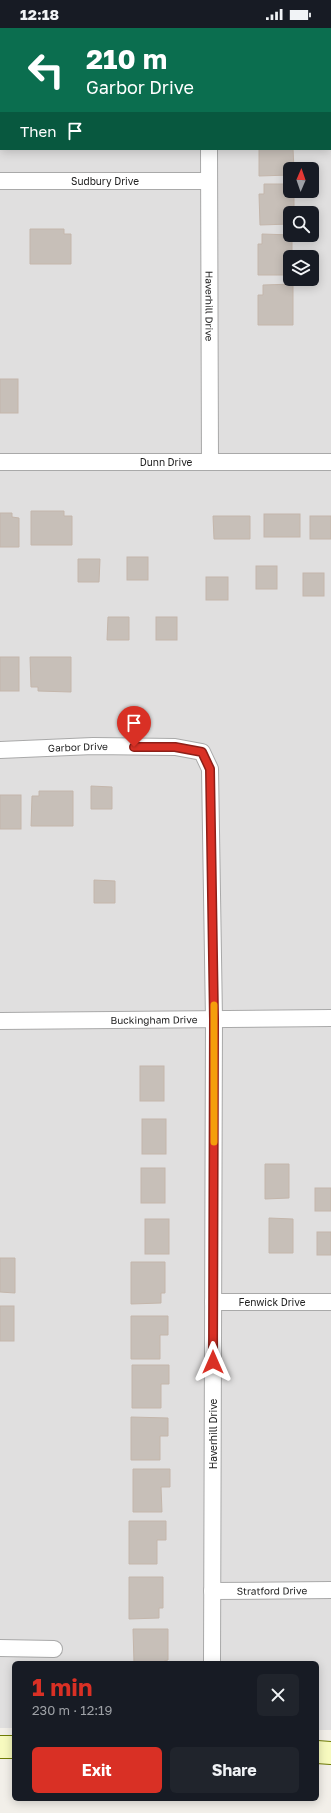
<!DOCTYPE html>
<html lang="en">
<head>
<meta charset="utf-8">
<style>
  body { margin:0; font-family:"Golos Text",sans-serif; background:#20242c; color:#f1f3f6; height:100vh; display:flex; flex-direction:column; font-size:15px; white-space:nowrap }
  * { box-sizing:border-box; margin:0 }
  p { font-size:13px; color:#9ea1a6 }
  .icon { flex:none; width:22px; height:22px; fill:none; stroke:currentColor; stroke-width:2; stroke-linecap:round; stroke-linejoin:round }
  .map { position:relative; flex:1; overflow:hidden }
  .details { position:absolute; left:12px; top:1633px; width:307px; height:140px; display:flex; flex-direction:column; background:#171b24; border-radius:6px; box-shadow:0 2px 10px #0003 }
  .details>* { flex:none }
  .hud { position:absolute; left:0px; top:0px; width:331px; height:122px; box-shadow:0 2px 10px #0003; background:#0b6e4f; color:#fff; overflow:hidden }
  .needle { width:26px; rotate:2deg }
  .buttons { position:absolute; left:283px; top:134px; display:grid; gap:8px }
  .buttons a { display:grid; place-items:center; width:36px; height:36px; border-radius:6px; background:#171b24; box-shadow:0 2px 10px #0003; font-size:20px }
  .pin { position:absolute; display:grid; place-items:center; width:34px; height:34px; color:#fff; margin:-41px -17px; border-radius:50% 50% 50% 0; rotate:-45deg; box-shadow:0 0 4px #0007 }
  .pin .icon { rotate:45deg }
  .me { position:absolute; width:44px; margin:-22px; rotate:0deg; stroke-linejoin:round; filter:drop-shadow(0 0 3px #0008) }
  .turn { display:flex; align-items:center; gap:14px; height:84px; padding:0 20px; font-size:18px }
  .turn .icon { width:52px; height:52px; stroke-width:2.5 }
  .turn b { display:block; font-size:28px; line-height:34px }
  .then { display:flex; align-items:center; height:38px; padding:0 20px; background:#0003; gap:8px; font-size:15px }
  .round { display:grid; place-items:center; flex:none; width:42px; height:42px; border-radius:6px; background:#20242c }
  .summary { display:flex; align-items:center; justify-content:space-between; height:68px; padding:0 20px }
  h1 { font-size:24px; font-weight:700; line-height:30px; color:#d93025 }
  .button { display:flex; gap:8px; margin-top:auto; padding:8px 20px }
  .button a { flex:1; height:46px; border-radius:6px; background:#d93025; color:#fff; font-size:16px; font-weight:700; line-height:46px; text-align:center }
  .button a+a { background:#20242c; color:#f1f3f6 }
  .status { display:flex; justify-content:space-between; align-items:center; height:28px; padding:0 20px; background:#171b24; direction:ltr }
  .status svg { height:11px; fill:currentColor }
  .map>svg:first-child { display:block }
  .residential { fill:#e0dfdf; fill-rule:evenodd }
  .building { fill:#c7bfb8; stroke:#c4b6ab }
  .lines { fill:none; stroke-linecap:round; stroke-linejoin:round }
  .street-casing { stroke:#a9a9a9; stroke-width:18 }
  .secondary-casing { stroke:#707d05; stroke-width:24 }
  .street { stroke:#fff; stroke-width:16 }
  .secondary { stroke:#f7fabf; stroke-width:22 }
  .route-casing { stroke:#8d1f18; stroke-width:10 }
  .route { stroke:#d93025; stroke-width:7 }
  .slow { stroke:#f59e0b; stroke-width:7 }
  .labels { text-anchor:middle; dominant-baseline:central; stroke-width:3.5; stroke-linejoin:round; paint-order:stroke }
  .street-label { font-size:10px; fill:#222; stroke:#fff }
</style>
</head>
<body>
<div class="status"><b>12:18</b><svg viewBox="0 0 49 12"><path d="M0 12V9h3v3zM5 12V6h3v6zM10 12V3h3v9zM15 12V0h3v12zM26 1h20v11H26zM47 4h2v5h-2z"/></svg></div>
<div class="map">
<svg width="331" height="1785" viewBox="0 0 331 1785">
  <rect width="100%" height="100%" fill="#f2efe9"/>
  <!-- residential -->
  <path class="residential" d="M0,0H331V1702H317V1635H14V1700H0ZM1,1H330V121H1ZM290,141H312V163H290ZM290,185H312V207H290ZM290,229H312V251H290Z"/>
  <!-- building -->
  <g class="building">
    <polygon points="259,121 293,121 294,141 290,141 290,147 259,148"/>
    <polygon points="264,156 290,156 290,163 294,163 294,185 290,185 290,196 260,197 259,166 264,166"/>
    <polygon points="30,201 64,201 64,206 71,206 71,236 30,236"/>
    <polygon points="262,206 292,207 292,229 290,229 290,247 258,247 258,216 262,216"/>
    <polygon points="293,256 293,297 258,297 258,267 263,267 263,257"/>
    <rect x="0" y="351" width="18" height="34"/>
    <polygon points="31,483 64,483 64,488 72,488 72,517 31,517"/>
    <polygon points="0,485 12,485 12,489 19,490 19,519 0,519"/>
    <rect x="264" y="486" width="36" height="23"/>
    <polygon points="213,488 250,488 250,511 214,511"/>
    <rect x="310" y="488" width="21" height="23"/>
    <rect x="127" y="529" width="21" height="23"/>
    <polygon points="78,531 100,531 99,554 78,554"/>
    <rect x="256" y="538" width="21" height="23"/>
    <rect x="303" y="545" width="21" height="23"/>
    <rect x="206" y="549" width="22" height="23"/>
    <polygon points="108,589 129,589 129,612 107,612"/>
    <rect x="156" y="589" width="21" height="23"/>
    <rect x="0" y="629" width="19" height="34"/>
    <polygon points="30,629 71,629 71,664 38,663 38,659 31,659"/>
    <polygon points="91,758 112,759 112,781 91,781"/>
    <polygon points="39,763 73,763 73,798 31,798 32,768 39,768"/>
    <rect x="0" y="767" width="21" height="34"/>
    <polygon points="94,852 115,853 115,875 94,875"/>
    <rect x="140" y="1038" width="24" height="35"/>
    <rect x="142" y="1091" width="24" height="35"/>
    <polygon points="265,1136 289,1136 289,1170 265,1171"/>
    <rect x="141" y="1140" width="24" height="35"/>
    <rect x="315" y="1160" width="16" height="23"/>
    <polygon points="269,1190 293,1191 293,1225 269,1225"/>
    <rect x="145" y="1191" width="24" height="35"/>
    <rect x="317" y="1204" width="14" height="23"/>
    <polygon points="0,1230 15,1230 15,1265 0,1264"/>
    <polygon points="131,1234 165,1234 165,1265 161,1265 161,1275 131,1276"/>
    <rect x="0" y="1278" width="14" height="35"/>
    <polygon points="131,1288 168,1288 168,1307 160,1307 160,1331 131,1331"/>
    <polygon points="132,1337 169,1337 169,1356 161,1356 161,1380 132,1380"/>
    <polygon points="131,1389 168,1390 168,1408 160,1408 160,1432 131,1432"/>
    <polygon points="133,1441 170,1441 170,1459 161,1459 162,1484 133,1484"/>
    <polygon points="129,1493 166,1493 166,1512 157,1512 157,1536 129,1536"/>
    <polygon points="129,1549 163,1549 163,1580 159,1580 159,1590 129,1591"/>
    <polygon points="133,1601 168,1601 168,1632 164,1633 164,1635 134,1635"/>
  </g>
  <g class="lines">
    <!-- street casing -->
    <g class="street-casing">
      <g id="street">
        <polyline points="209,0 209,1"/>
        <path id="s1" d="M209,121L210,434"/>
        <path id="s2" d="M0,153H209"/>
        <path id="s3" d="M0,434H331"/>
        <path id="s4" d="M0,722L93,718L175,719L202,724L210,741L214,991L212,1635"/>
        <path id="s5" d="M0,993L331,990"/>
        <path id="s6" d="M213,1274H331"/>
        <path id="s7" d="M212,1563L331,1562"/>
        <polyline points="0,1620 54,1621"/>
      </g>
    </g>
    <!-- secondary casing -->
    <g class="secondary-casing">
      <g id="secondary">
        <polyline points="0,1719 14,1719"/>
        <polyline points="317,1724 331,1725"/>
      </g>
    </g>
    <!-- street -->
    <use href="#street" class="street"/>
    <!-- secondary -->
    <use href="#secondary" class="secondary"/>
  </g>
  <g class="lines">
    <!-- route casing -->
    <g class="route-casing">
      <polyline id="route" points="134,719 175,719 202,724 210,741 214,991 213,1334"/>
    </g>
    <!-- route -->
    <use href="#route" class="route"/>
    <!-- slow -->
    <polyline class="slow" points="214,1114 214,977"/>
  </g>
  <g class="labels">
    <!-- street labels -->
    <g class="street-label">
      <text stroke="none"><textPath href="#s2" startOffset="105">Sudbury Drive</textPath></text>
      <text stroke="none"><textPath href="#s1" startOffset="157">Haverhill Drive</textPath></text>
      <text stroke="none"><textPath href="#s3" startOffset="166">Dunn Drive</textPath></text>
      <text stroke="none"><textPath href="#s4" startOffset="78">Garbor Drive</textPath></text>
      <text stroke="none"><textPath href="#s5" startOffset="154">Buckingham Drive</textPath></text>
      <text stroke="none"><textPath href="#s6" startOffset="59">Fenwick Drive</textPath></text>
      <text transform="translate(213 1406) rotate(-90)">Haverhill Drive</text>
      <text stroke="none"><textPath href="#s7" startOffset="60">Stratford Drive</textPath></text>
    </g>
  </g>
</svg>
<div class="buttons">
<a><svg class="needle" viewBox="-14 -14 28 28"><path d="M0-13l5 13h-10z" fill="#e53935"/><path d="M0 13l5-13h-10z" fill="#9ea1a6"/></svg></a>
<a><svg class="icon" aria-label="search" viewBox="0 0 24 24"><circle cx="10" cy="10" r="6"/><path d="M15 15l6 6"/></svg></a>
<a><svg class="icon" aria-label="layers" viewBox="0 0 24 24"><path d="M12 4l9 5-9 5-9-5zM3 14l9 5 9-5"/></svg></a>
</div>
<div class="pin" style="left:134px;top:719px;background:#d93025"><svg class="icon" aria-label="arrive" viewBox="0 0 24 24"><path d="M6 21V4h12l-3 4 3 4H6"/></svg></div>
<svg class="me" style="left:213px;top:1334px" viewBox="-20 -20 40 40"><path d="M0-17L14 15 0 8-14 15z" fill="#d93025" stroke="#fff" stroke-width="4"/></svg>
<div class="hud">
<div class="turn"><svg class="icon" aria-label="left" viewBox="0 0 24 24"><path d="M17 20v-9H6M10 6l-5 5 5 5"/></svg><div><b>210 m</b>Garbor Drive</div></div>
<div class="then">Then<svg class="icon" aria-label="arrive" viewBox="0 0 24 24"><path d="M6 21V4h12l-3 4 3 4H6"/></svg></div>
</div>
<section class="details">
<div class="summary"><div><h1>1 min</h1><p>230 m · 12:19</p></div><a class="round"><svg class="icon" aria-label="close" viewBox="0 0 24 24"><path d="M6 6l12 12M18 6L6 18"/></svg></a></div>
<div class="button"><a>Exit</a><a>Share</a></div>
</section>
</div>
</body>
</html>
